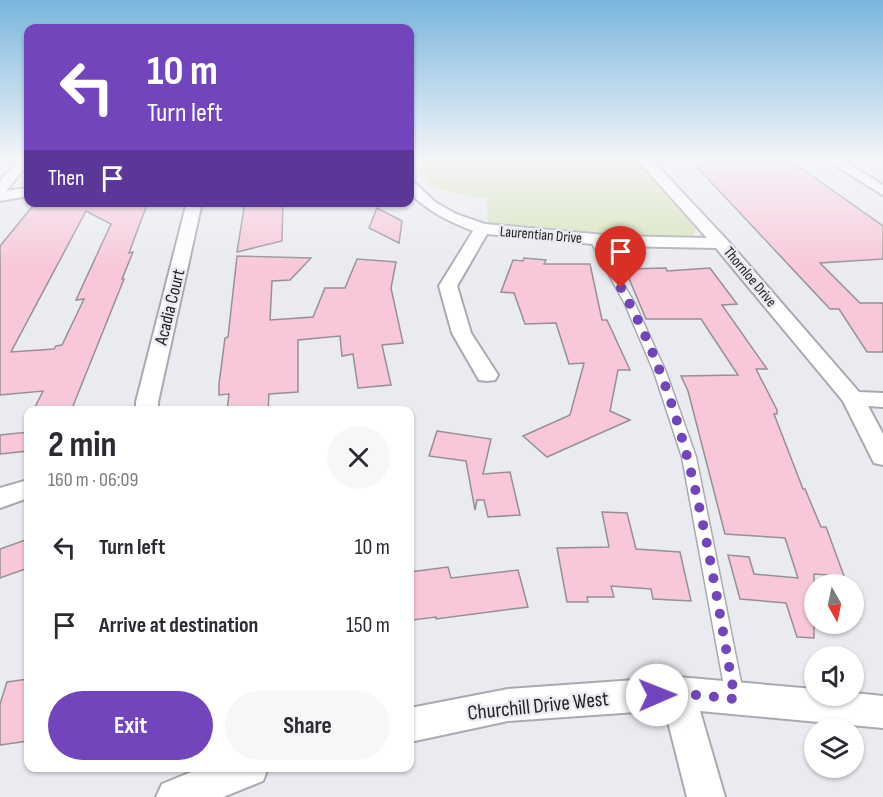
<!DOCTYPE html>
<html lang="en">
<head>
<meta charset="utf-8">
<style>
  body { margin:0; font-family:"Sofia Sans Condensed",sans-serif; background:#f7f7f7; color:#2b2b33; height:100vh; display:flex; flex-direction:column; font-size:22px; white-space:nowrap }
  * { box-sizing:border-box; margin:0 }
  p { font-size:20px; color:#7c7c81 }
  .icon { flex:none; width:33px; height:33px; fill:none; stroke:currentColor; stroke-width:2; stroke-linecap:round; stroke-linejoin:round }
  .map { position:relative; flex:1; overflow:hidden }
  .details { position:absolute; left:24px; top:406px; width:390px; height:366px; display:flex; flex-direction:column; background:#fff; border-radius:12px; box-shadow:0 2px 4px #0004 }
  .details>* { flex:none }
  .hud { position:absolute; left:24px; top:24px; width:390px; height:183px; border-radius:12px; box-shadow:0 2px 4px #0004; background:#7245bd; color:#fff; overflow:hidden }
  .needle { width:39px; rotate:171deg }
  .controls { position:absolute; left:804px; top:574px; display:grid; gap:12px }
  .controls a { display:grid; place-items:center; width:60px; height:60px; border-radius:50%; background:#fff; box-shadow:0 2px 4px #0004; font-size:30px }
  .pin { position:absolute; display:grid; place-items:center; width:51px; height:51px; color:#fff; margin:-62px -26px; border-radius:50% 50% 50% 0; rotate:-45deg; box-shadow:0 0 6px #0007 }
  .pin .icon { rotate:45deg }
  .me { position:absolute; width:66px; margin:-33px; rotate:89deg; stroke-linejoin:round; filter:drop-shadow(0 0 4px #0008) }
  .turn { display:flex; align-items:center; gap:21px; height:126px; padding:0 24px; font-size:27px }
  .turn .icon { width:78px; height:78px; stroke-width:2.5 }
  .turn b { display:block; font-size:42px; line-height:51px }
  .then { display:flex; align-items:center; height:57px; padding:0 24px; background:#0003; gap:12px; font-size:22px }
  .round { display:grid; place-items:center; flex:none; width:63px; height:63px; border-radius:32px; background:#f7f7f7 }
  .head { display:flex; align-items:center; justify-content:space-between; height:102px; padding:0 24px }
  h1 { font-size:36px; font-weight:700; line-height:45px }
  .cta { display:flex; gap:12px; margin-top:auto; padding:12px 24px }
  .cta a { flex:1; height:69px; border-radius:36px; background:#7245bd; color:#fff; font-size:24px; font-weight:700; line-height:69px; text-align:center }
  .cta a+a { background:#f7f7f7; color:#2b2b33 }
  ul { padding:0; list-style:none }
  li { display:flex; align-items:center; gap:18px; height:78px; padding:0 24px }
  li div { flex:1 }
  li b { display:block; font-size:22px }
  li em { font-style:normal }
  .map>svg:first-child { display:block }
  .green { fill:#d7e2b7 }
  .building { fill:#f8c7d9; stroke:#979092; stroke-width:1.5; fill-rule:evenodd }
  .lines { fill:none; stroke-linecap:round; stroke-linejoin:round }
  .lane-casing { stroke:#a8aaaf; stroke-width:3 }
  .street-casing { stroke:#a8aaaf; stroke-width:4 }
  .lane { fill:#fff; fill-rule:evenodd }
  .street { fill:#fff; fill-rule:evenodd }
  .route { stroke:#7245bd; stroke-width:10; stroke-dasharray:0 18 }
  .labels { text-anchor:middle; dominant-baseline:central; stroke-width:5; stroke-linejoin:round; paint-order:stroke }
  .far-street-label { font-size:15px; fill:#212124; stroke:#e9ebf1 }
  .street-label { font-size:18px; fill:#212124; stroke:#e9ebf1 }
  .near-street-label { font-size:21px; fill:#212124; stroke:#e9ebf1 }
</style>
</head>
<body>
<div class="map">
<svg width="883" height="797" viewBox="0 0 883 797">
  <rect width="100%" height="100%" fill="#e9ebf1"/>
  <!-- green -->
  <path class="green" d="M417,159H635L670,197L696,230L693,235L685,238L583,235L488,225L487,198C474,198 440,191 429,184C420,177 420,167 417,159Z"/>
  <!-- building -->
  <g class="building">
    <polygon points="788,159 883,226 883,259 820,263 860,303 883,303 883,352 867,352 839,309 830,309 694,164"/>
    <path d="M68,202H148L129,253L133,252L122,279H124L71,411H33L43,391L0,395V246L32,207ZM86,211L111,224L76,300L84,299L62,345L56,346L54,349L11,352Z"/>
    <polygon points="245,202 283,202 282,241 237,252"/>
    <polygon points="377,208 402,221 399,243 369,228"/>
    <polygon points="237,256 311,258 290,280 272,281 270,320 313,317 325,288 345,288 357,259 396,262 391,288 403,343 382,345 391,385 358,388 353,354 342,356 340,336 298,340 298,392 269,394 268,411 227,411 229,394 219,395 219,384 225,338 228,337"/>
    <polygon points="524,258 546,260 544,264 590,264 602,320 607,320 630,370 618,370 610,411 630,420 547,457 523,436 570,415 584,363 569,364 556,323 525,324 514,293 501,292 513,260 523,261"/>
    <polygon points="666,268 667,271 710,268 737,304 722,305 767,369 756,369 777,410 777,414 774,414 803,489 805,489 821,527 826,527 844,576 814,574 814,638 797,637 786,603 740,599 728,555 749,557 754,574 798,578 785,538 725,534 688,391 681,376 738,375 701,319 646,319 625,269"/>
    <polygon points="437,431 491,439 483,474 510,472 520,515 488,517 484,500 477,500 475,510 466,461 429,456"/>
    <polygon points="28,432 28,451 0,454 0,435"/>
    <polygon points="602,512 627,513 636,549 680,552 691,601 653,599 651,589 611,586 614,597 587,597 588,602 567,602 557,548 609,547"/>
    <polygon points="28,539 28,568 0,578 0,549"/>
    <polygon points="448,567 451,578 518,570 528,607 436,619 436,617 413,620 410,572"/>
    <polygon points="28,679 28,741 0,745 0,704 7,682"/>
  </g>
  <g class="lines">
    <!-- lane casing -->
    <g class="lane-casing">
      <polygon id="lane" points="594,237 598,240 635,304 666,372 696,457 744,697 741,703 735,706 729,703 726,697 682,457 654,372 625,304 590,240"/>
    </g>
    <!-- street casing -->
    <g class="street-casing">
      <g id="street">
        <polygon points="19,159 28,159 28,164 6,191 28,188 28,196 0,201 0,181"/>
        <path d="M637,159H651L727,240L859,392L883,393V407L868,406L883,434V465L874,463L843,401L716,248L615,246L487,234L457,286L471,333L498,375L495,380L487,381L479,380L452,333L439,286L473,231C448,221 429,212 410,193V182L415,183L435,202L456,214L485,224L615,236L707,238Z"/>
        <polygon points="825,159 841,159 883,185 883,195"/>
        <polygon points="187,202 202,202 158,402 158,411 136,411 136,402"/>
        <polygon points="28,480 28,498 0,508 0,488"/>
        <polygon points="678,677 814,689 814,696 854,696 854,693 883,696 883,728 700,711 725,797 687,797 665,710 508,721 410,742 410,708 508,689"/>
        <polygon points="201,768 268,768 263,781 223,797 156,797 162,784"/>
      </g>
    </g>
    <!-- lane -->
    <use href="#lane" class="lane"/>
    <!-- street -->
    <use href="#street" class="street"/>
  </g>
  <!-- sky -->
  <linearGradient id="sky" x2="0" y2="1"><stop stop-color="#79b5dc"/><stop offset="0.59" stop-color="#f5f6f9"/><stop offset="1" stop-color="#f5f6f9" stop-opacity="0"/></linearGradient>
  <rect width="883" height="270" fill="url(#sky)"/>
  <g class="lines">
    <!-- route -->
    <path class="route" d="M621,288C692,413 709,559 735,699L678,693L657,695"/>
  </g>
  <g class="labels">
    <!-- far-street labels -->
    <g class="far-street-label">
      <text transform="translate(541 235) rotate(5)">Laurentian Drive</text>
      <text transform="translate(750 277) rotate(50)">Thornloe Drive</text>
    </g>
    <!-- street labels -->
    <g class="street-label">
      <text transform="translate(170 307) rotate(-76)">Acadia Court</text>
    </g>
    <!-- near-street labels -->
    <g class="near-street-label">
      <text transform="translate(538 706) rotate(-6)">Churchill Drive West</text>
    </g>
  </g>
</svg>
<div class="controls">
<a><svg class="needle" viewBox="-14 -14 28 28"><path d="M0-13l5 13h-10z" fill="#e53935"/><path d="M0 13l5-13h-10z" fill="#7c7c81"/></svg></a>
<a><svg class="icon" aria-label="sound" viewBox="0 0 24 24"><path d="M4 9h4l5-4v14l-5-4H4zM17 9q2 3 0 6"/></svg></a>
<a><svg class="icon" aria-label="layers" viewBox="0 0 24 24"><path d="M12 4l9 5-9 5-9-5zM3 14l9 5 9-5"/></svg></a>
</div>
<div class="pin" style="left:621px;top:288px;background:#d93025"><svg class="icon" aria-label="arrive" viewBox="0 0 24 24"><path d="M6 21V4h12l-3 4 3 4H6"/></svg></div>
<svg class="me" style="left:657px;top:695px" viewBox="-20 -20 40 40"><circle r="19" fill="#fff"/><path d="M0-13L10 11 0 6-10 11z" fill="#7245bd"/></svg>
<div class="hud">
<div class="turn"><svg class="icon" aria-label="left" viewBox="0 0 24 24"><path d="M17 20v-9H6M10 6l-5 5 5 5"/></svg><div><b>10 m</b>Turn left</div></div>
<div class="then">Then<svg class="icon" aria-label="arrive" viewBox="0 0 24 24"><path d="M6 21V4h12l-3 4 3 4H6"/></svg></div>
</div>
<section class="details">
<div class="head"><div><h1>2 min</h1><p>160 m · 06:09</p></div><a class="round"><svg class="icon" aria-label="close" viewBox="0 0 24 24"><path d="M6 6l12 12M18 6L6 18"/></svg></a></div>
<ul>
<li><svg class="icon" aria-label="left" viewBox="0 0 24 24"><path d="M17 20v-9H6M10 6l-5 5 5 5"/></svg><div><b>Turn left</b></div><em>10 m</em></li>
<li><svg class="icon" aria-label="arrive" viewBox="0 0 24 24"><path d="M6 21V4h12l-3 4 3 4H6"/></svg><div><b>Arrive at destination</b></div><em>150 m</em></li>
</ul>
<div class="cta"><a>Exit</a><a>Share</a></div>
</section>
</div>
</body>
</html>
